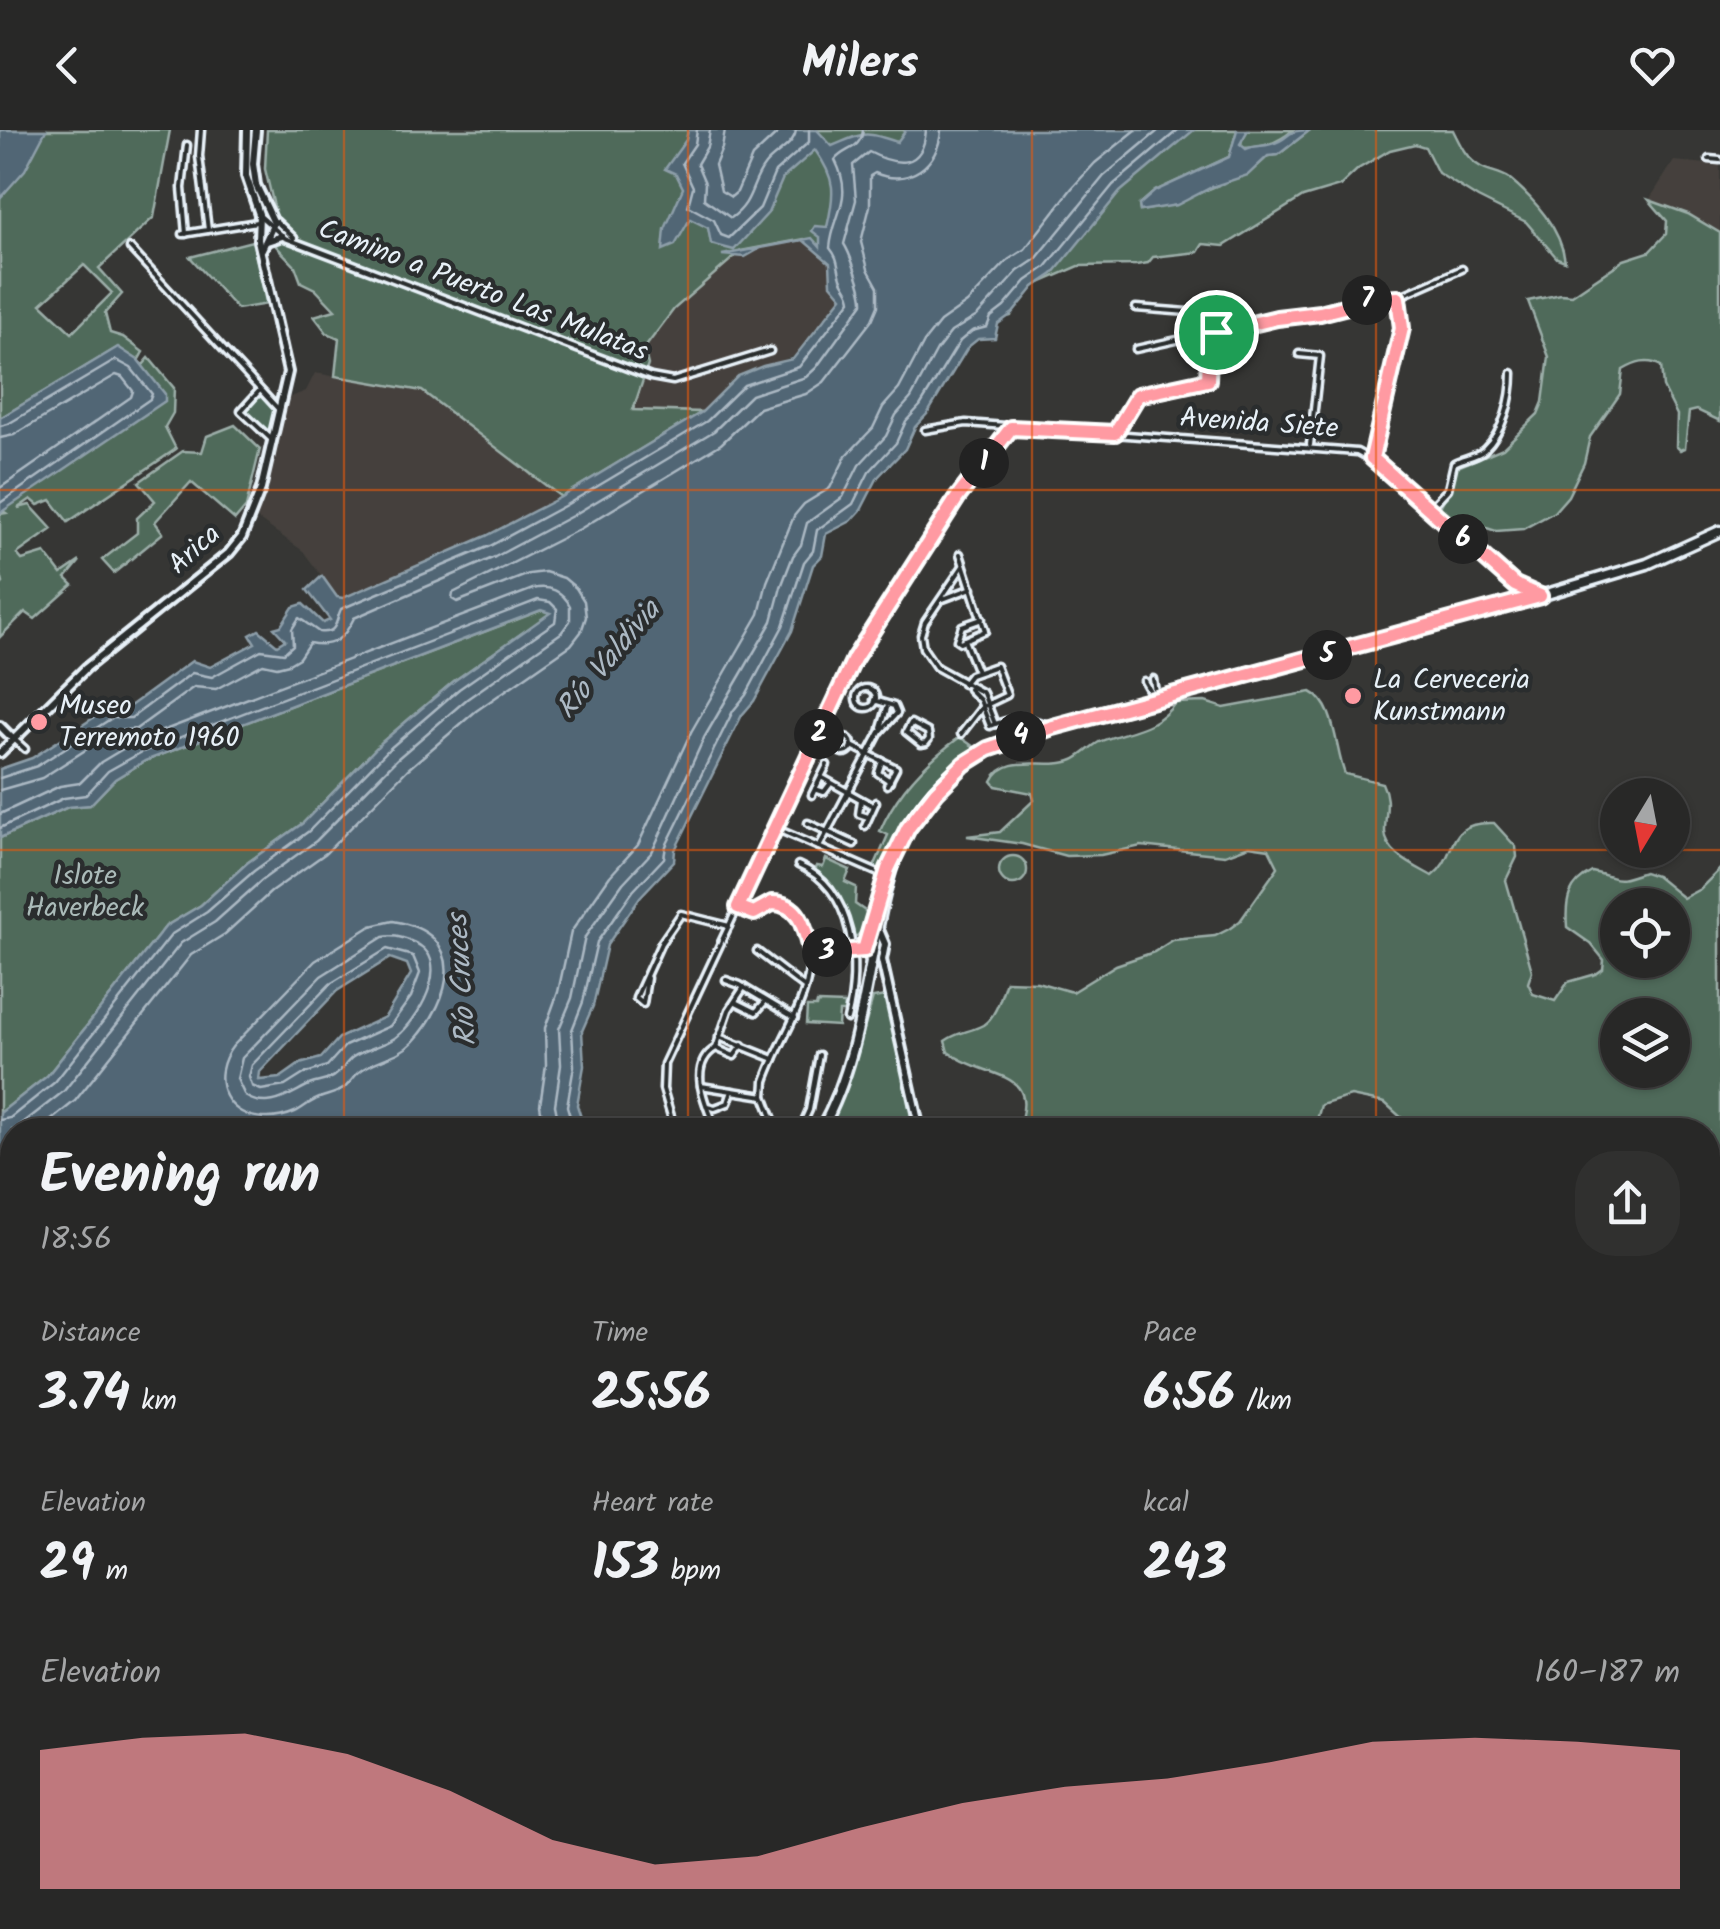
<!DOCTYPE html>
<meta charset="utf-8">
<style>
body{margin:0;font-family:Kalam,sans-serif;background:#30302f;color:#f1f3f6;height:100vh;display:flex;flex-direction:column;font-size:38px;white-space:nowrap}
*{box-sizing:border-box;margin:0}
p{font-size:32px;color:#a5a6a7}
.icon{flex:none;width:55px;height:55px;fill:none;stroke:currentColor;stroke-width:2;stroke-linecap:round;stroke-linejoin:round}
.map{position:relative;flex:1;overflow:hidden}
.sheet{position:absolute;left:0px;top:988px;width:1720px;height:812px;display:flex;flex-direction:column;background:#282827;border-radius:40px 40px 0 0;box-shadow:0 2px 8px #0004,0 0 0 2px #444}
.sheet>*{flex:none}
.needle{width:65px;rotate:190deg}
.controls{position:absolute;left:1600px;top:648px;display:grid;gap:20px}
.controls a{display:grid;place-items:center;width:90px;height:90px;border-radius:50%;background:#282827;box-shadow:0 2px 8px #0004,0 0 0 2px #444;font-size:50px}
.pin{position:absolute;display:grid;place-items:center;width:85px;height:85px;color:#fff;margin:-42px;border:5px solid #fff;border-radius:50%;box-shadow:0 2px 10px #0007}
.km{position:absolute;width:50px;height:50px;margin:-25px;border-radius:50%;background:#222;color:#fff;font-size:28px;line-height:50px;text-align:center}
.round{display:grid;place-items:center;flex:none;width:105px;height:105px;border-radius:40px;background:#30302f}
.headline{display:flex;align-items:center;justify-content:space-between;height:170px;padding:0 40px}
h1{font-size:55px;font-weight:700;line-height:75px}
.stats{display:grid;grid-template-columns:repeat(3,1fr);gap:15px;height:170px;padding:10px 40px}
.stats div{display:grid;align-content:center}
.stats b{font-size:50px;font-weight:700}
.stats small{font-size:28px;font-weight:400}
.stats p{font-size:28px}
.chart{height:280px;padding:20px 40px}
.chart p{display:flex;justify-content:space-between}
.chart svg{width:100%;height:180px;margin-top:10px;fill:#ff9aa2;opacity:.7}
header{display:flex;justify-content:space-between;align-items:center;height:130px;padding:0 40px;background:#282827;font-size:45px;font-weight:700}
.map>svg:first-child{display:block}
.built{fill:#44403c}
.green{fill:#506b5a;stroke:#9caea9;stroke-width:2.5;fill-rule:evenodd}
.water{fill:#516675;stroke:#8d9ea9;stroke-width:2.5;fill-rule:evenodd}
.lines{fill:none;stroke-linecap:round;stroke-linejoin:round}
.shore{stroke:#acb9c4;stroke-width:2.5}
.street-casing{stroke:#e8f1f8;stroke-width:11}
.secondary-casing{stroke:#e8f1f8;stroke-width:14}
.primary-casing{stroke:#e8f1f8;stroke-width:15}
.street{stroke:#2a2d2e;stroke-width:4}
.secondary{stroke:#2a2d2e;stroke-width:6}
.primary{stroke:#2a2d2e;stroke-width:8}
.route-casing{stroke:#fff;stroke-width:20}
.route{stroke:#ff9aa2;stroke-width:12}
.grid{fill:none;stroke:#e8590c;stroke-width:2.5;stroke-opacity:0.55}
.poi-dot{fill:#ff9aa2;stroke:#2a2d2e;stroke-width:4}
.labels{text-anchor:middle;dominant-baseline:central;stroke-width:9;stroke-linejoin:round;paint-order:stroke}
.street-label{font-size:28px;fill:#e8f1f8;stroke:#2a2d2e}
.poi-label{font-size:28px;fill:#e8f1f8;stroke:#2a2d2e;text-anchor:start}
.park-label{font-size:28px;fill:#abbbb9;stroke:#2a2d2e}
.water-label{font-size:30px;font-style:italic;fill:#acb9c4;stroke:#2a2d2e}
</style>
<header><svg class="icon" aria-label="back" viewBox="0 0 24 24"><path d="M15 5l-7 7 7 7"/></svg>Milers<svg class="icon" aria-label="heart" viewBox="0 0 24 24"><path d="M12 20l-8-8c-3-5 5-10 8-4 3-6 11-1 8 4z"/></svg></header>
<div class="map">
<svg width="1720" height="1799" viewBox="0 0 1720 1799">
<rect width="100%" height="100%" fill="#363634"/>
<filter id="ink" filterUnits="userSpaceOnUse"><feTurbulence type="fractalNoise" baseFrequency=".01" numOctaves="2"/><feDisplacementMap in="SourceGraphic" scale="20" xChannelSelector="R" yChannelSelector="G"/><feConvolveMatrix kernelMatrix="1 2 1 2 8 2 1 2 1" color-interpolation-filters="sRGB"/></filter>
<g filter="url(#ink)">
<g class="built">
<path d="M1674 31 1720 35V103L1688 84 1649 70Z"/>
<path d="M803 110 830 133 831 154 842 167 798 225 738 246 702 282 632 281 648 235 643 213 709 134 722 125 745 127 760 118Z"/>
<path d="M315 243 422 261 561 367 428 433 343 469 337 467 303 421 256 388 286 269 306 261Z"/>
</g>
<g class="green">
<path d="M0 0H170L154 87 99 138 122 164 105 183 110 203 123 207 143 222 138 231 143 235 149 228 174 258 173 283 165 297 176 319 68 392 51 370 38 375 31 369 18 378 30 375 52 399 17 424 22 430 45 423 61 444 80 431 66 448 73 455 35 489 25 482 0 507V456L3 453 0 441V384L6 383 0 379 121 220 117 218 0 288ZM84 135 112 163 72 203 41 174Z"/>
<path d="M267 0H911L834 127 821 125 804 109 741 121 674 179 644 219 648 235 633 280 702 282 561 367 422 261 335 246 339 208 327 203 314 186 335 180 315 159 301 152 295 136 276 116 277 89 265 39Z"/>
<path d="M1184 0H1237L1229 27 1155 61 1139 75 1140 81C1172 76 1182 71 1211 58 1233 48 1251 45 1268 26L1278 25 1310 0H1453C1460 14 1466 29 1481 37 1490 42 1501 42 1510 49 1534 69 1561 99 1565 131L1557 128 1526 92 1478 68 1438 43 1425 17 1415 14 1390 20 1358 39 1340 56 1303 67 1224 116 1203 114 1198 122 1153 127 1148 133 1136 135 1079 136 1037 154 1016 172 1011 186 1003 188 1027 153 1087 87Z"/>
<path d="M1248 0H1293C1277 14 1261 18 1241 18L1242 6Z"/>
<path d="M1649 70 1688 84 1720 103V291L1697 280 1689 282 1685 318 1680 320 1676 316 1677 285 1663 257 1661 236C1648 228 1635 233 1623 240L1620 264 1590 307 1584 333 1568 366 1554 382 1523 399 1496 401 1471 393 1457 395 1439 379 1451 356 1455 338 1503 318 1538 284 1543 272 1549 227 1528 171 1561 164 1572 165 1624 130 1649 122 1666 104 1667 91Z"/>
<path d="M252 111 268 174 237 179 190 127Z"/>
<path d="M260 265 276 282 270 304 244 282V278Z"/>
<path d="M235 295 260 319 246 377 235 390 191 352 155 392 163 403 114 443 102 430 137 403V388L155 371 139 352 183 321 202 322 207 306Z"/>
<path d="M542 480 551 483 454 551 382 612 303 693 247 733 201 775 166 796 47 946 0 983V708L68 677 90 675 115 649 145 631Z"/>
<path d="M1311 562C1336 574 1335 620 1345 644L1382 653C1391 671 1385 682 1385 702 1386 724 1415 736 1432 746 1460 725 1442 691 1494 693L1516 717 1517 727 1506 750 1532 841 1528 853 1533 864 1555 871 1568 852 1596 844 1603 839 1604 830 1591 814 1567 797C1565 771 1568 754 1592 742 1622 748 1610 754 1644 742L1656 746 1683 768 1700 759 1720 739V1799H1389L1398 1788H1708V1000H1415L1385 973 1351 966 1321 975 1317 990 1319 1000H1017C1043 938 986 950 948 922L945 911C957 902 970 902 983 895 997 886 1001 865 1006 851L1037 852 1072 862 1116 835 1154 822 1173 810 1215 806 1229 799 1240 791 1278 737 1269 719 1249 716 1225 725 1141 716 1101 725 1066 726 1022 714 967 706 1000 702 1034 670 1032 663 996 656 992 651C1006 621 1048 641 1073 630 1082 626 1090 617 1099 612 1127 600 1156 600 1175 573L1205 572 1224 578ZM1618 775H1672V830H1618ZM1618 885H1672V940H1618Z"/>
<path d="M960 607 977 619C930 642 899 692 882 740L874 737 888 705 880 701C897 661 925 632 960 607Z"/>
<circle cx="1013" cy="740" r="14"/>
<path d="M826 729 850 740 845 752 856 757 855 774 871 785 867 797 857 806H852C843 779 837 759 815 741L817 736 823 737Z"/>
<path d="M885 866 915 1000H828L847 958 873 868Z"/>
<path d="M817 873 845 874 844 882H839L838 896 806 894 807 877H816Z"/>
<path d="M12 1263V1568L0 1538V1276Z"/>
<path d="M162 1788H709L714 1799H158Z"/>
<path d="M1167 1788H1285L1290 1799H1173Z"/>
</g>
<g class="water">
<path d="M0 0H46L25 40 0 68Z"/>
<path d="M688 0H817L832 16C864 3 863 0 897 12L906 0H1194L1120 62 1053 144 1034 157 1013 183 998 194 995 208 978 209 968 217 928 283 915 297 905 319 878 347 861 380 851 391 826 404 822 426 813 435 792 501 754 571 742 585 675 720 674 731 640 767 607 815 593 876 582 901 584 936 577 975 585 1000H12V1263L0 1276V983L47 946 166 796 201 775 247 733 303 693 382 612 454 551 550 483 541 480 145 631 115 649 90 675 68 677 0 708V639L32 628 110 577 126 579 192 531 210 537 255 513 250 505 259 500 277 515 285 510 274 498 281 496 293 477 303 474 323 493 330 490 307 460 322 446 337 467 343 468 486 406 561 367 702 282 738 246 763 236 793 229 842 167 831 154 830 133 803 110 761 118 745 127 722 125 812 108 820 117V107L812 101 815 96 827 97C835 63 836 49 815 20L783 48 768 83 734 120 711 114 708 98 690 89 675 115 663 120 665 99 683 58 676 44 665 39 686 10ZM390 828 407 834 411 844 385 887 339 908 321 928 300 934 280 948 259 950 260 942 337 861Z"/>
<path d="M1237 0H1248L1240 14 1246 19C1255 15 1262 17 1271 14 1292 9 1282 0 1310 0L1278 25 1268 26 1248 45 1212 57 1177 75 1140 81 1139 75 1155 61 1229 27Z"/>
<path d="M118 217 138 230 165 264V271L0 383V288Z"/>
<path d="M315 1788H444L443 1799H397C390 1792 383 1790 374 1794L377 1799H316Z"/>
<path d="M562 1788H661L673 1799H540Z"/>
<path d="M704 1788H919L923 1799H708Z"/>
<path d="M951 1788H1138L1144 1799H949Z"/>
</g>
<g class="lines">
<g class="shore">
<path d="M697 0 695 14 682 33 693 57 688 76 714 90 721 105 729 108 760 78 775 42 809 12V0"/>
<path d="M710 0 707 17 697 34 705 53 704 69 731 88C754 72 750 54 765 35 775 22 794 16 796 0"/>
<path d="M725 0 722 18 715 35 721 61 731 67 737 62 752 27 781 0"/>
<path d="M0 296 8 294 116 230 131 238 152 264 150 269 0 373"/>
<path d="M0 308 14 305 116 245 122 247 133 261 131 267 0 358"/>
<path d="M0 648 37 636 112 588H131L192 543 212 547 261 520 284 523 293 515 292 499 299 488 319 502C339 504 335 490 341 479L490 416 566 375 707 291 744 255 799 237 851 170C850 160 844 157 841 148 837 135 839 129 830 118 833 83 855 70 835 30 844 18 861 20 863 0"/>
<path d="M0 660 42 648 115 601 136 599 194 557 216 559 263 534 277 537 289 534 299 528 309 513C333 518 344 509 354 488L495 427 572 386 714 301 751 265 806 247 816 238 863 173C864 162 850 123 844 114L856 70 853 35 869 22C896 36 923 40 926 0"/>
<path d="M0 684 60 656 80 653 101 632 136 611 533 459C549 455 563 461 570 476V491L561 503 467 569 397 629 316 711 262 750 215 792 181 813 64 961 14 1000"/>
<path d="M0 698 64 668 86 665 108 641 142 622 538 470 550 472 557 479 555 492 459 559 388 620 309 701 254 741 207 782 172 804 55 952 10 988 0 990"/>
<path d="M393 791C469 803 453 869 413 912 398 928 374 929 359 942 353 947 350 954 343 959 334 965 324 965 315 970 308 973 302 979 295 982 272 992 239 991 226 966 217 949 222 930 233 916L315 831 371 796Z"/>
<path d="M383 807C394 805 403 807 413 812 453 828 422 883 401 903 388 916 368 917 353 927 347 931 343 939 337 944 329 952 319 951 309 955 288 965 269 981 245 966L237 949 242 928 321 846Z"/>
<path d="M387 819 413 826 420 843 411 867 390 896 345 916 327 936 304 944 285 956 261 960 252 956 249 947 252 935 330 854Z"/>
<path d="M39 1000 75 971 191 825 225 804 271 762 326 723 407 640 476 581 571 515 581 502 586 487 584 471 576 458 564 448 545 442 529 444 457 472 452 469 453 463 580 399 721 314 759 278 806 264 824 252 872 190 878 176V157L868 139 861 112 870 76V46L875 43C908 57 939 36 941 0"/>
<path d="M544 1000 540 975 546 935 545 898 558 862 571 802 610 746 638 715 691 602 759 484 767 452 794 386 804 374 830 358 846 326 873 298 883 277 899 259 924 212 940 192 967 173 1008 130 1025 119 1072 58 1095 33 1136 0"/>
<path d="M560 1000 555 975 561 935 559 899 572 868 585 807 623 753 652 722 704 608 772 491 781 457 793 426 801 415 807 393 843 367 859 335 886 306 896 285 911 268 937 220 951 202 977 186 1018 141 1036 129 1104 46 1159 0"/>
<path d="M574 1000 567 976 574 936 572 900 583 872 597 812 633 761 664 728 666 716 733 581 746 565 783 496 804 432 813 421 817 400 853 374 869 342 896 313 906 291 920 276 960 211 972 201 987 197 991 187 1004 177 1026 151 1046 137 1113 55 1178 0"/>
</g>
<defs>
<g id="street">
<path d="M201 0 199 26 208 100"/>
<path d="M1709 29 1720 30"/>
<path d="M259 85 285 108 651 247 673 251 770 221"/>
<path d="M276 91 294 108"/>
<path d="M183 104 257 92"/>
<path d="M186 104 182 58 187 15"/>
<path d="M130 118 279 280"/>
<path d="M1136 178 1214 184 1216 203"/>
<path d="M1136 219 1277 188 1320 183 1371 170 1398 167 1462 139"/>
<path d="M1299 224 1320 226 1310 315"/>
<path d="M259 261 241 281 272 310"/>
<path d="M925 300 966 293 1357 322 1377 333 1515 455 1537 465"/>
<path d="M1115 303 1138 265 1207 251 1210 204"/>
<path d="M1372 329 1402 198 1398 167"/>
<path d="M1430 378 1448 359 1454 333C1463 328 1476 327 1484 320 1504 301 1512 269 1512 243"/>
<path d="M960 424 985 501 960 512 957 510 962 496 982 489"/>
<path d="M963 436 925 492 921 505 923 518 936 537 983 563 995 594"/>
<path d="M943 469 972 458"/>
<path d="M964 510 977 542"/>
<path d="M1153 549 1156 568"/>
<path d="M1144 551 1155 570"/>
<circle cx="866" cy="568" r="10"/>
<path d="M969 559 980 570 990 596 995 594"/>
<path d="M911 593 928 602 929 609 926 613 921 614 906 602Z"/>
<path d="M995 594 1020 587 1027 604"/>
<path d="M881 598 887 578"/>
<path d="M961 604 982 577 1007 565 996 536 970 545 963 554"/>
<circle cx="844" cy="615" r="8"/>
<path d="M14 609 25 619"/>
<path d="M852 616 896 638 887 655"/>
<path d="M882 631 878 643 890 651"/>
<path d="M821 647 873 676"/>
<path d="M815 659 824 662 830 654"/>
<path d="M812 665 827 635"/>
<path d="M861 670 859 684 868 687"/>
<path d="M808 693 854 714"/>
<path d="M865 696 876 672"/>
<path d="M775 698 885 746 864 813 869 831"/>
<path d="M819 717 880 602 897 583 894 576 874 570"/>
<path d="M798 735C855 759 861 836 847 889"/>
<path d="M738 777 754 783C775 775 791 763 803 795 826 853 783 898 765 951L764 966 777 1000"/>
<path d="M810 818 864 813"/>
<path d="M757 821 805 858"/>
<path d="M811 824 864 820"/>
<path d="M647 848 643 874 636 868 661 813 681 784 729 796"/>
<path d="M726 850 740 855 795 888"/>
<path d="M736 872 756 882 764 873"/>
<path d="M719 907 774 929"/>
<path d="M716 918 734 926 742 915"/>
<path d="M701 956 764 966"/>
<path d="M707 976 715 978 728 973 732 961"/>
<path d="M675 1000 663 959 664 934 854 529 957 368 1011 299"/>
<path d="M716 1000C706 976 686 935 716 918L729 880 744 857"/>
<path d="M765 1000 776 997"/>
<path d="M800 1000 809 980 819 925"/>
<path d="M0 1586 12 1609"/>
<path d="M0 1661 12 1643"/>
<path d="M0 1676 12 1684"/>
<path d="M0 1729 9 1716 12 1718"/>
<path d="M0 1746 12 1754"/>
<path d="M0 1783 24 1799"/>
<path d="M1708 1786 1720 1780"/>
<path d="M1594 1788 1612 1797 1623 1799"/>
<path d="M1435 1799 1439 1788"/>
<path d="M1626 1799 1667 1790 1691 1792 1704 1788"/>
</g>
<g id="secondary">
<path d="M256 0 253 34 256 55 274 93 262 119"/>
<path d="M267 111 282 106"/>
<path d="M0 596 13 609"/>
<path d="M0 623 86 538 229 423 242 407 261 359 288 242 258 110 259 84 246 46 247 0"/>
<path d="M879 800 885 814 882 830 920 1000"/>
<path d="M1296 1788 1299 1799"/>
</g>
<g id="primary">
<path d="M1008 608 1022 589 1048 597"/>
<path d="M821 1000C869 915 866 812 897 721 914 671 965 623 1014 608L1540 466 1647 434 1720 401"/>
<path d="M153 1799 157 1788"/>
</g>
</defs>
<use href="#street" class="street-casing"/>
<use href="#secondary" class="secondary-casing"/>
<use href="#primary" class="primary-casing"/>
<use href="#street" class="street"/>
<use href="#secondary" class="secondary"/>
<use href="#primary" class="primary"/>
</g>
</g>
<g class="lines" filter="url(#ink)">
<defs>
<path id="route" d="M1398 168 1402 198 1372 328 1515 455 1540 466 1053 597 988 619 964 634 936 662 908 698 888 739 864 820 811 824C805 800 801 773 772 773L754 783 738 777 854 529 957 368 1011 298 1115 303 1138 265 1208 250 1210 204 1277 188 1320 183 1371 170Z"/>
</defs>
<use href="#route" class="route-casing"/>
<use href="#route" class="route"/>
</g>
<path class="grid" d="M344 0V1000M688 0V1000M1032 0V1000M1376 0V1000M0 360H1720M0 720H1618M1672 720H1720M0 1079H12M1708 1079H1720M0 1439H12M1708 1439H1720M344 1788V1799M688 1788V1799M1032 1788V1799M1376 1788V1799"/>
<g class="poi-dot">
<circle cx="1353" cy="566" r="10"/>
<circle cx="39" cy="592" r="10"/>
</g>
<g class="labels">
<g class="street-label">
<text transform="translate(483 161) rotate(21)">Camino a Puerto Las Mulatas</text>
<text transform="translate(1259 294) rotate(4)">Avenida Siete</text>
<text transform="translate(195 420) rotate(-42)">Arica</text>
</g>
<g class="poi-label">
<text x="1373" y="550">La Cerveceria<tspan x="1373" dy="32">Kunstmann</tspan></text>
<text x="59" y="576">Museo<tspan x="59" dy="32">Terremoto 1960</tspan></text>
</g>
<g class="park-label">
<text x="85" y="746">Islote<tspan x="85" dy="32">Haverbeck</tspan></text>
</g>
<g class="water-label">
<text transform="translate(609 530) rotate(-50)">Río Valdivia</text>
<text transform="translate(463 850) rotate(-94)">Río Cruces</text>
</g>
</g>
</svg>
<div class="controls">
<a><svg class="needle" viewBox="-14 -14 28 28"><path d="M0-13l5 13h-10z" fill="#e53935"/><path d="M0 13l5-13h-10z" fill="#a5a6a7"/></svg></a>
<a><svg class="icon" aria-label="locate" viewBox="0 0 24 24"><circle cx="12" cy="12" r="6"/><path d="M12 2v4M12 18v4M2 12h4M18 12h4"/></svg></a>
<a><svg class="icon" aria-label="layers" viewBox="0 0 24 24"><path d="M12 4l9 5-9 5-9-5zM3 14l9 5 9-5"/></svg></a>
</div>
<div class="pin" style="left:1216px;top:202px;background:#1e9e55"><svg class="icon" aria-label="arrive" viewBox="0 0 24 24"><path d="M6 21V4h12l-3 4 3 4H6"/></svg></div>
<b class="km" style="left:984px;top:333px">1</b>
<b class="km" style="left:819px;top:604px">2</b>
<b class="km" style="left:827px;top:822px">3</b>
<b class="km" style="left:1021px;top:606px">4</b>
<b class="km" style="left:1327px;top:525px">5</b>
<b class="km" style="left:1463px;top:409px">6</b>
<b class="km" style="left:1367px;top:170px">7</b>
<section class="sheet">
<div class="headline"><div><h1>Evening run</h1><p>18:56</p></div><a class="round"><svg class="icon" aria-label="share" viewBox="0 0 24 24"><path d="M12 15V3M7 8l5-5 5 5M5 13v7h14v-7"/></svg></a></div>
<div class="stats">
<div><p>Distance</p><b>3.74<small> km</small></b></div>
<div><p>Time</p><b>25:56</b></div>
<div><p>Pace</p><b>6:56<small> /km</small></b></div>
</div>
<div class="stats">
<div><p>Elevation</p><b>29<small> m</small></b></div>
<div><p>Heart rate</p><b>153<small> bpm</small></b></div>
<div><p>kcal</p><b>243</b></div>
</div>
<div class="chart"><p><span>Elevation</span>160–187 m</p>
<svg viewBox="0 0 160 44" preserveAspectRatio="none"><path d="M0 44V10L10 7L20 6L30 11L40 20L50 32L60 38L70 36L80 29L90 23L100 19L110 17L120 13L130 8L140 7L150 8L160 10V44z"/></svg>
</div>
</section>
</div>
